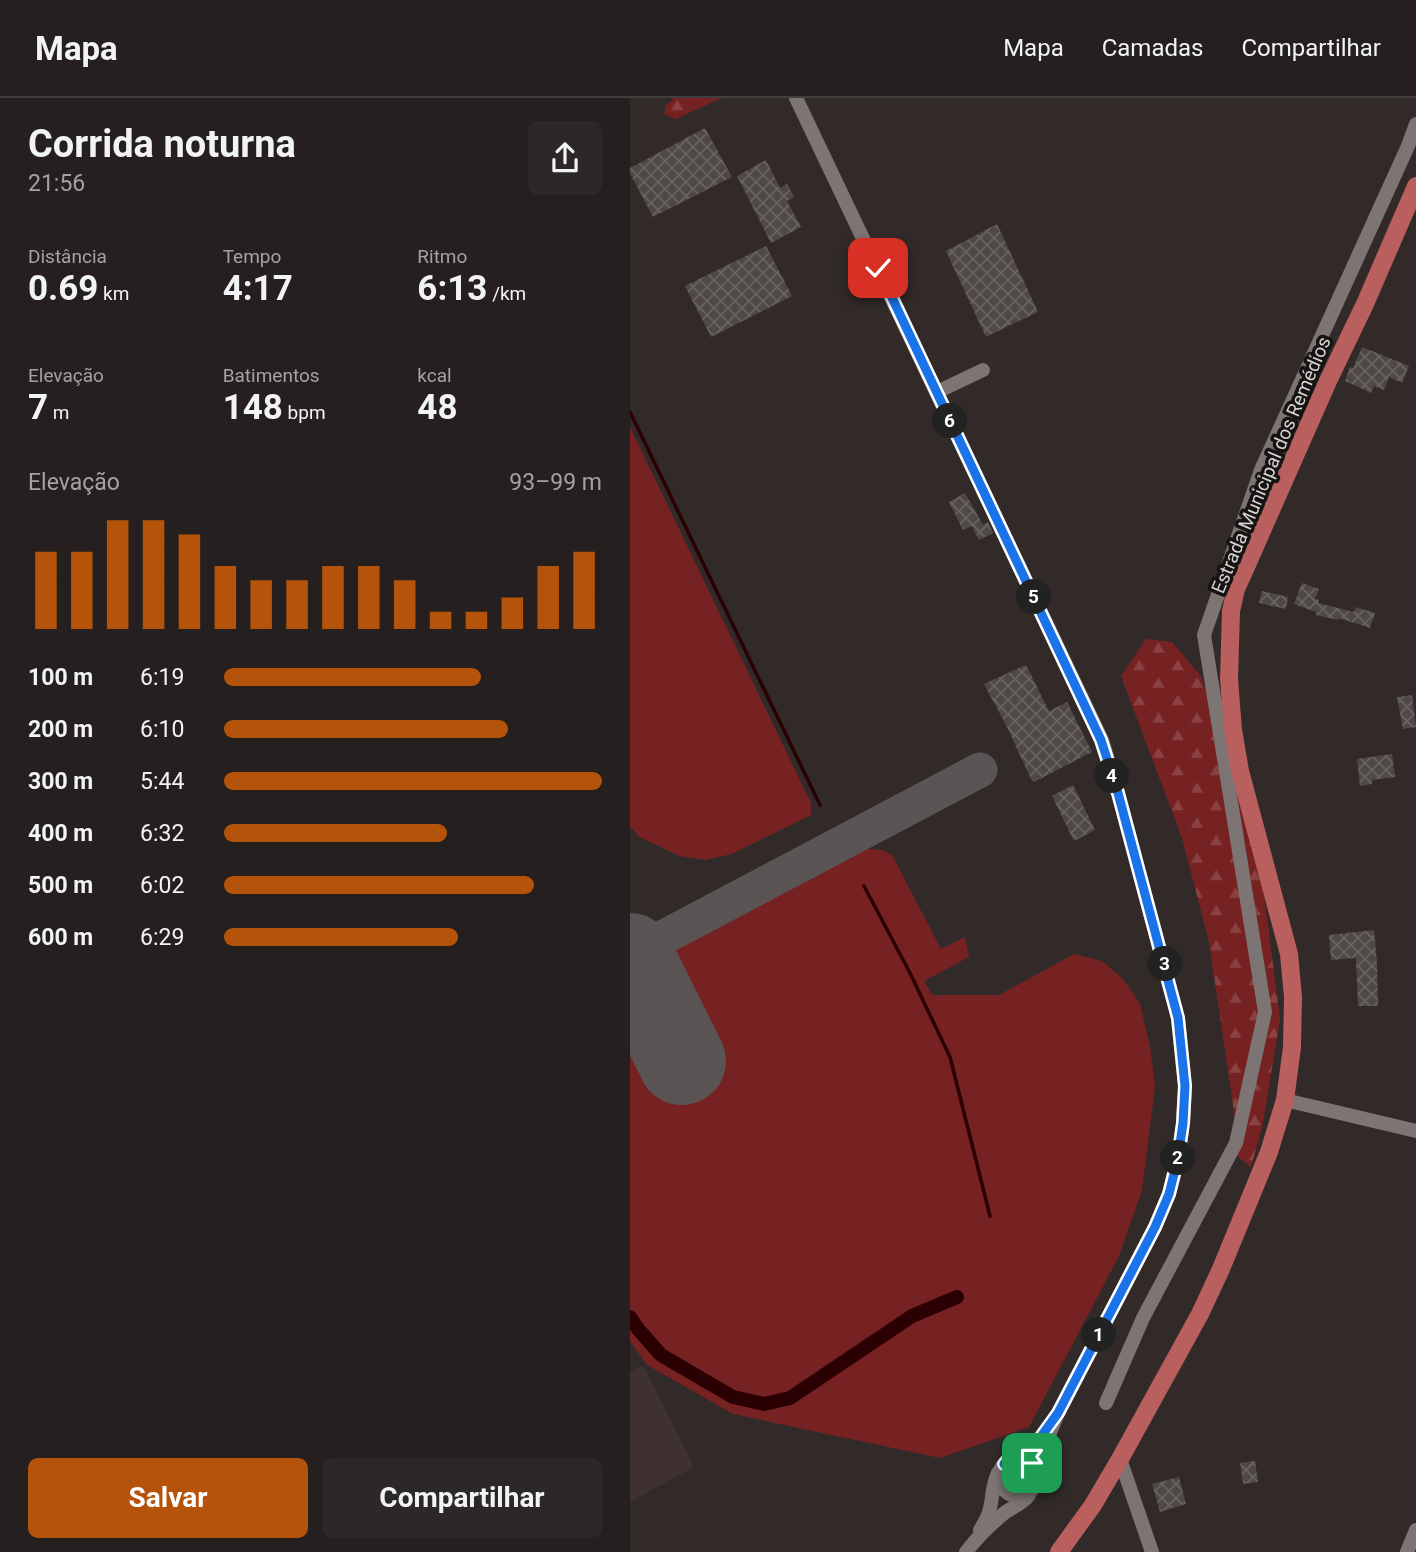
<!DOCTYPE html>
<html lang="pt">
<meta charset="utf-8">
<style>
body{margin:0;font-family:Roboto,sans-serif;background:#2d2828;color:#f1f3f6;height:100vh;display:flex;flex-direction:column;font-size:26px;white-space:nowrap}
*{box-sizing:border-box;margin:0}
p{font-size:23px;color:#a3a3a4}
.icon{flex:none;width:38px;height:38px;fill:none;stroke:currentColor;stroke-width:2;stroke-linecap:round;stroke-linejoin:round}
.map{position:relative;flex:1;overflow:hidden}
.panel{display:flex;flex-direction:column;background:#25201f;width:630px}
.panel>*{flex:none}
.pin{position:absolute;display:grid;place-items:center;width:60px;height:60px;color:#fff;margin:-30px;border-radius:14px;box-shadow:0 4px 10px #0006}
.km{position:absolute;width:35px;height:35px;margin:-18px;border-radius:50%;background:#222;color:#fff;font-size:19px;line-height:35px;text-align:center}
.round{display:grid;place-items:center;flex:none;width:74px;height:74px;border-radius:10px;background:#2d2828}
.head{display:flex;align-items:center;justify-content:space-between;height:119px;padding:0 28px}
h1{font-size:38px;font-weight:700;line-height:52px}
.figures{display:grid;grid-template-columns:repeat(3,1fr);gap:10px;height:119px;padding:7px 28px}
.figures div{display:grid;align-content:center}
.figures b{font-size:35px;font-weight:700}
.figures small{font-size:19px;font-weight:400}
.figures p{font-size:19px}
.chart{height:196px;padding:14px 28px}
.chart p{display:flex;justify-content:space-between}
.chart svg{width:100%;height:126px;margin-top:7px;stroke:#b45309;stroke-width:6}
.cta{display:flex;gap:14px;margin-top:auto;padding:14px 28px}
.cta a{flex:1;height:80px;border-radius:10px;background:#b45309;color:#fff;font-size:28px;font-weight:700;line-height:80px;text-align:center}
.cta a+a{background:#2d2828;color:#f1f3f6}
ul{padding:0 28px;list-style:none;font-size:23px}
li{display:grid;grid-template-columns:112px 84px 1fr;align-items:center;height:52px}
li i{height:18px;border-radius:9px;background:#b45309}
header{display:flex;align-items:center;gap:42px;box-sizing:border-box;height:98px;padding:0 35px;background:#25201f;border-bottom:2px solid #423e3d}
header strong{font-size:33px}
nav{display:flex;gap:38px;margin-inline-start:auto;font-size:24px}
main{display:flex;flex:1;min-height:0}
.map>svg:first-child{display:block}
.built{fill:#3f3130}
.grass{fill:#722}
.forest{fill:url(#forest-firs)}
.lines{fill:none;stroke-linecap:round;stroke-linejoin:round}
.stream{stroke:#2a0002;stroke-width:3.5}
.canal{stroke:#2a0002;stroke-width:14}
.taxiway{stroke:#5a5454;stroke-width:35}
.runway{stroke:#5a5454;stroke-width:88}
.building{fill:url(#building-cross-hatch)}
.minor{stroke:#7d7574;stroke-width:14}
.major{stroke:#b95f5e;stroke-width:18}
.route-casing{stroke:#fff;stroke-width:14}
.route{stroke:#1a73e8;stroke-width:9}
.labels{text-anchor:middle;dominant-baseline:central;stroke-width:7;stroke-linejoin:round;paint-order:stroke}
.street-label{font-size:19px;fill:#d8d3d3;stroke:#161313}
</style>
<header>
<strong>Mapa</strong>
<nav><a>Mapa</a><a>Camadas</a><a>Compartilhar</a></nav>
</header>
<main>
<section class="panel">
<div class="head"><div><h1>Corrida noturna</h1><p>21:56</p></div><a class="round"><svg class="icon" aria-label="share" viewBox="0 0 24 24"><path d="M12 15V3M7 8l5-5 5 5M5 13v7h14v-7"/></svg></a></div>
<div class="figures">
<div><p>Distância</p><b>0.69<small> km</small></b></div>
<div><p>Tempo</p><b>4:17</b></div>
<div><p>Ritmo</p><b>6:13<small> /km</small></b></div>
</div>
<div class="figures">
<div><p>Elevação</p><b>7<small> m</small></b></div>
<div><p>Batimentos</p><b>148<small> bpm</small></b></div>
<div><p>kcal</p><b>48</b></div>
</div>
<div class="chart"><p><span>Elevação</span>93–99 m</p>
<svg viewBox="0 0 160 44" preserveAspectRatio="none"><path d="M5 44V17M15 44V17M25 44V6M35 44V6M45 44V11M55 44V22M65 44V27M75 44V27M85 44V22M95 44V22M105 44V27M115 44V38M125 44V38M135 44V33M145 44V22M155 44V17"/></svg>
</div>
<ul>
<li><b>100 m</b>6:19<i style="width:68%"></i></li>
<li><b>200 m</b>6:10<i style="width:75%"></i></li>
<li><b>300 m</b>5:44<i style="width:100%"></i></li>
<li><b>400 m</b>6:32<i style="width:59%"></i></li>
<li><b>500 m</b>6:02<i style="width:82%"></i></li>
<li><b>600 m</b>6:29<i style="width:62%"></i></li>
</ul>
<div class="cta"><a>Salvar</a><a>Compartilhar</a></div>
</section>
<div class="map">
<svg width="786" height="1454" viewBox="0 0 786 1454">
<defs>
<pattern id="forest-firs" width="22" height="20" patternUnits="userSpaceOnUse" patternTransform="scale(1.75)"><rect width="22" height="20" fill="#722"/><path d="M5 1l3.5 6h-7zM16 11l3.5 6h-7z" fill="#8a4141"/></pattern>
<pattern id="building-cross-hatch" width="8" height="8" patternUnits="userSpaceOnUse" patternTransform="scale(1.75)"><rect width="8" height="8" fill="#4f4847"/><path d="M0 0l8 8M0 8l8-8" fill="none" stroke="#686261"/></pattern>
</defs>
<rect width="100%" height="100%" fill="#312a29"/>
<path class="built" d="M13 1267 64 1369 0 1404V1274Z"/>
<g class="grass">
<path d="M0 329 181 705V717L102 756 75 762 49 758 10 739 0 729Z"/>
<path d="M239 751 252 752 262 757 311 851 335 839 339 859 294 883 302 897H369L444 856 472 863 493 881 510 906 520 948 525 989 512 1092 489 1158 399 1329 310 1360 103 1316 17 1267 0 1243V955L14 982 88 946 41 851 227 755Z"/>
</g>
<g class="forest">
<path d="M41 0H91L46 21 34 16 36 7 43 2Z"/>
<path d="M516 541 542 544 571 578 598 662 633 789 650 921 632 1030 621 1069 606 1057 603 1007 579 844 552 740 491 578Z"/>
</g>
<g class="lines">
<g class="stream">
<path d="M0 314 190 707"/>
<path d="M234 788 280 875 320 959 360 1118"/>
</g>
<path class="canal" d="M0 1219 8 1231 31 1257 103 1299 134 1306 160 1300 282 1218 327 1199"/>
<path class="taxiway" d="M0 857 350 672"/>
<path class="runway" d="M0 859 52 963"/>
</g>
<g class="building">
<path d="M75 30 102 79 23 119 0 75V70Z"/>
<path d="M136 62 150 90 157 86 164 99 157 103 171 129 141 145 107 78Z"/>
<path d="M367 126 408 214 356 239 316 153Z"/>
<path d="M136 148 162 198 81 239 55 188Z"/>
<path d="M732 249 779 268 772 285 759 279 754 292 744 288 741 295 715 283 720 269 723 270Z"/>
<path d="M335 395 353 427 358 424 363 435 349 442 342 428 333 432 319 404Z"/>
<path d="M672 485 689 491 685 501 689 502 688 505 724 514 726 509 745 515 740 530 709 520 708 522 686 517V514L664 506Z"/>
<path d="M632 493 658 499 656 511 629 505Z"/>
<path d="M396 567 419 613 437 604 462 654 404 684 400 679 378 631 354 586Z"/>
<path d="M782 597 786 629 773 631 767 599Z"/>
<path d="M762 656 765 679 742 682V686L730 688 727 661Z"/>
<path d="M443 687 465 732 444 743 422 698Z"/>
<path d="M744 832 747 865 748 908H728L726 860 701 862 699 837Z"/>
<path d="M625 1363 628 1384 613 1386 610 1365Z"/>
<path d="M549 1379 556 1406 530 1414 522 1386Z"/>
</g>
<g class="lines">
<g class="minor">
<path d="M166 0 472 642 488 695 548 920 555 988 553 1025 548 1060 539 1096 525 1129 428 1315 416 1344 411 1373 407 1383"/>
<path d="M307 294 353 272"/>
<path d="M655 1002 786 1033"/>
<path d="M476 1305 513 1220 606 1045 635 914 574 537 631 372 778 48 786 26"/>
<circle cx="388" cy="1379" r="19"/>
<path d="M379 1360C388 1350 401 1349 410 1340 413 1337 415 1334 417 1330"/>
<path d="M490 1361 522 1454"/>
<path d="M350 1432C354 1425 359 1418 360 1410 363 1398 362 1387 368 1375"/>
<path d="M336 1454C346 1441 359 1428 372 1417 381 1409 392 1407 399 1397"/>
<path d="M777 1454 786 1432"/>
</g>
<path class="major" d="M429 1454 463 1407 490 1361 570 1216 591 1171 639 1054 655 1002 662 949 663 899 659 856 610 673 603 632 599 581 601 513 606 491 616 469 698 283 735 206 786 88"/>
</g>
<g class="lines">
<defs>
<path id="route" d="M248 170 471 642 488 695 548 920 555 988 553 1025 548 1060 539 1096 525 1129 428 1315 410 1340 402 1346 382 1356 374 1366C383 1358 393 1358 402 1365"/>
</defs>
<use href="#route" class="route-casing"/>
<use href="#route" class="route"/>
</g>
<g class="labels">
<g class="street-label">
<text transform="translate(641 367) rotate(-67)">Estrada Municipal dos Remédios</text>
</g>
</g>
</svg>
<div class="pin" style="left:402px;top:1365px;background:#1e9e55"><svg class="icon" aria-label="arrive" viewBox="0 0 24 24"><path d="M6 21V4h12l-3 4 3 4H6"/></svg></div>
<div class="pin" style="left:248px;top:170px;background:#d93025"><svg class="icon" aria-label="check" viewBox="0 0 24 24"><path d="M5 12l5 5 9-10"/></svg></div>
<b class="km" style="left:469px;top:1237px">1</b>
<b class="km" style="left:548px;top:1060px">2</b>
<b class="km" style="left:535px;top:866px">3</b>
<b class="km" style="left:482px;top:678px">4</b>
<b class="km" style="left:404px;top:499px">5</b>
<b class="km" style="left:320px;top:323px">6</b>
</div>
</main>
